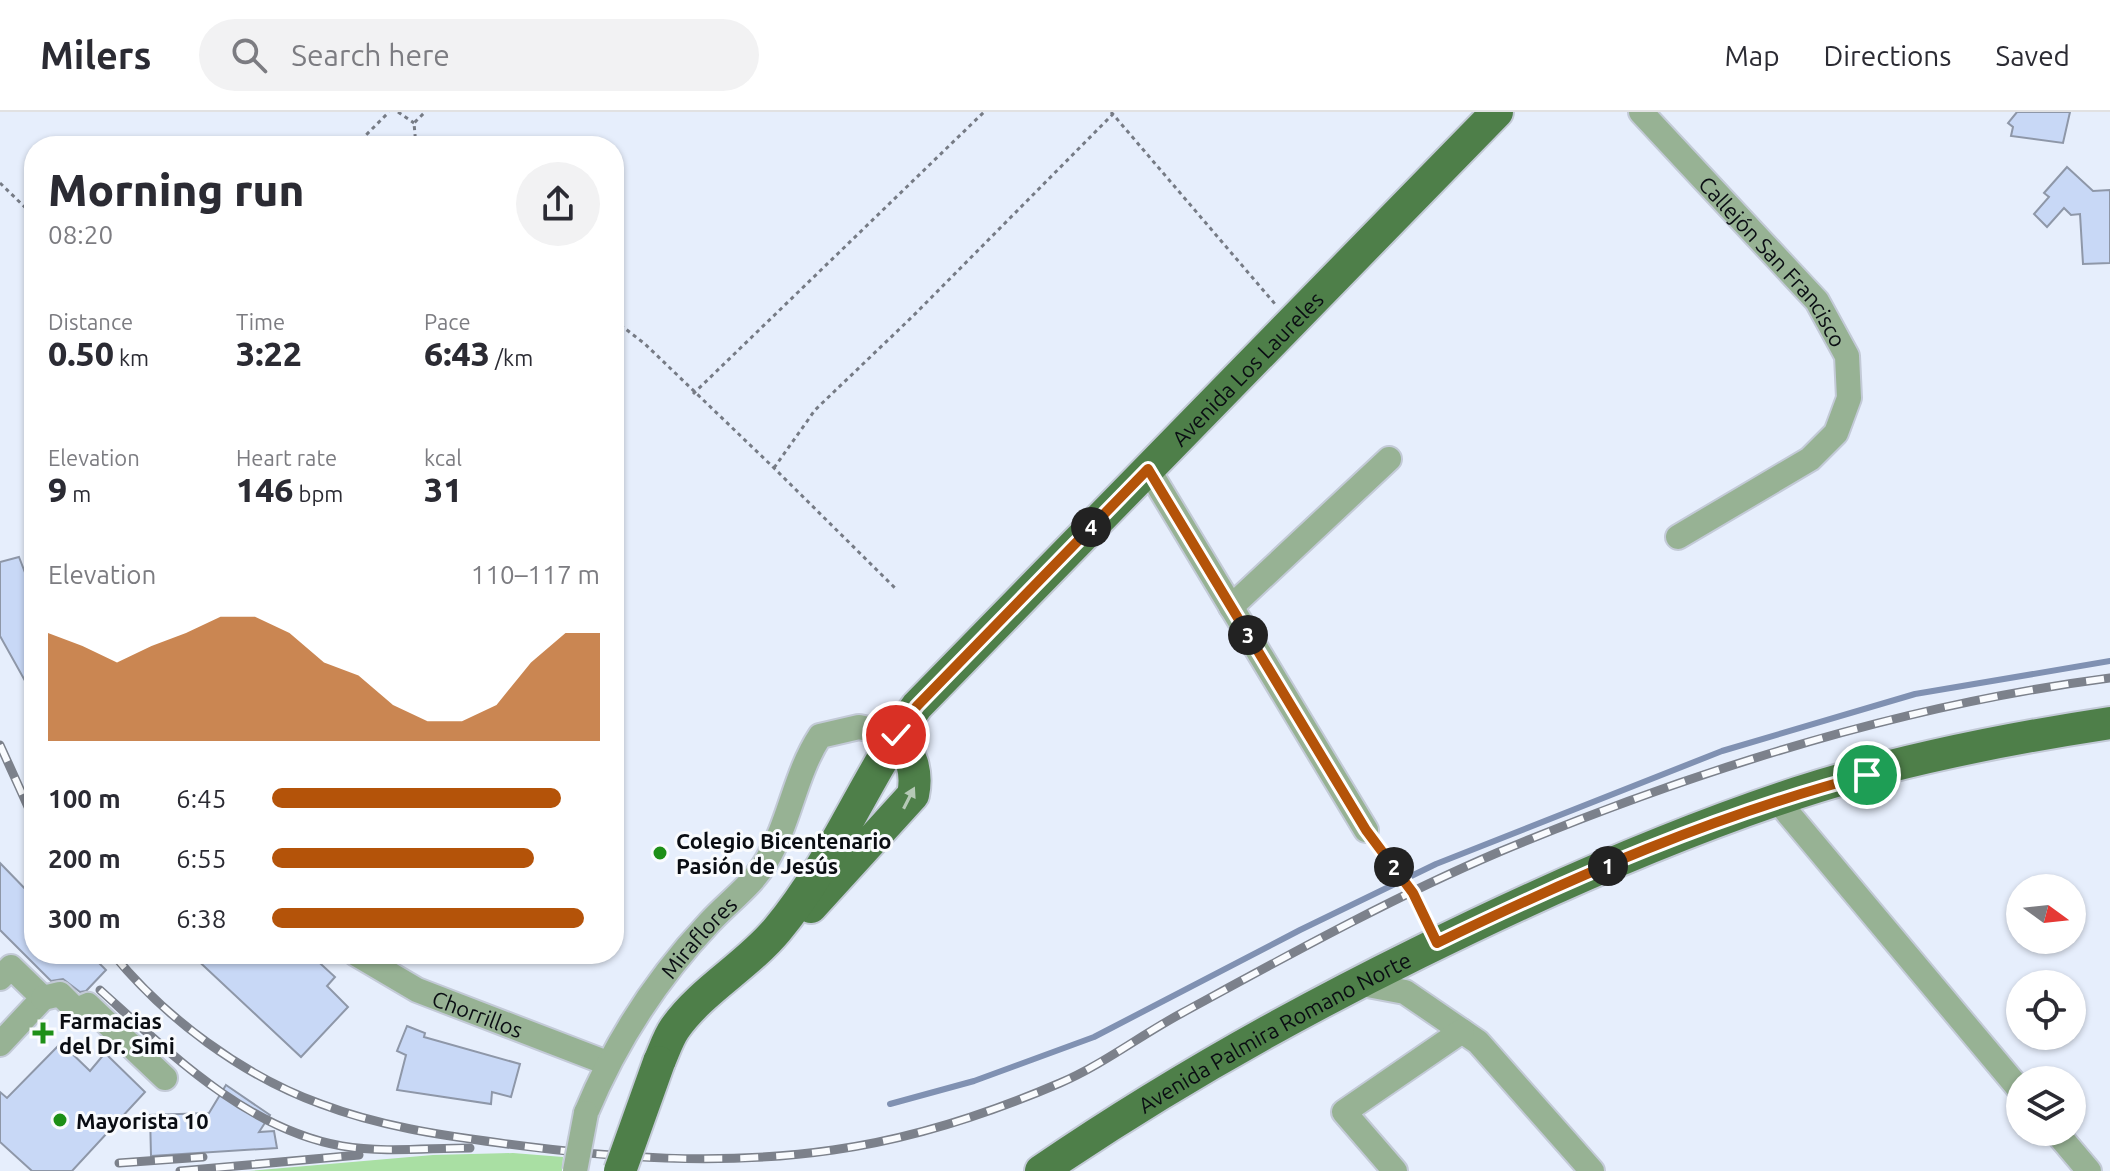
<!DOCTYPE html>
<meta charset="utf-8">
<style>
body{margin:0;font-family:Ubuntu,sans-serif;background:#f2f2f3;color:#2b2b33;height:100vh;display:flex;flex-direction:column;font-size:30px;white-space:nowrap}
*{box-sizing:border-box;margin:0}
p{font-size:26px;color:#7c7c81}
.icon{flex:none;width:44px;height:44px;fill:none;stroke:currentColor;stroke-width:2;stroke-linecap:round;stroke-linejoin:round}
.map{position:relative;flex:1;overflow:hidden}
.drawer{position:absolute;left:24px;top:24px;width:600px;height:828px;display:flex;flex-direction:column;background:#fff;border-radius:32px;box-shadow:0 2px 6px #0004}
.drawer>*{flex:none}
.needle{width:52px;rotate:105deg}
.tools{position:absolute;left:2006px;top:762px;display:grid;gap:16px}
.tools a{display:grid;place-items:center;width:80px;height:80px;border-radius:50%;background:#fff;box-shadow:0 2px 6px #0004;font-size:40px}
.pin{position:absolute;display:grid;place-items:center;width:68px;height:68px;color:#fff;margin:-34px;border:4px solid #fff;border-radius:50%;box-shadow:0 2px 8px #0007}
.km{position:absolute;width:40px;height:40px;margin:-20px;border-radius:50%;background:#222;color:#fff;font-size:22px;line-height:40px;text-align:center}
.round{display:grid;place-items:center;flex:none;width:84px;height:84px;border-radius:42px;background:#f2f2f3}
.head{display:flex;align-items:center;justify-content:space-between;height:136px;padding:0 24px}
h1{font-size:44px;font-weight:800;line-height:60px}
.metrics{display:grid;grid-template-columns:repeat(3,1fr);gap:12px;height:136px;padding:8px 24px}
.metrics div{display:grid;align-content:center}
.metrics b{font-size:34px;font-weight:800}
.metrics small{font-size:22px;font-weight:400}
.metrics p{font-size:22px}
.chart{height:224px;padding:16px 24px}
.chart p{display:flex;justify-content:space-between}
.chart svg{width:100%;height:144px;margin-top:8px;fill:#b45309;opacity:.7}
ul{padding:0 24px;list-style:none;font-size:26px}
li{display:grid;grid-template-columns:128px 96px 1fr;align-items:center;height:60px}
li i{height:20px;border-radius:10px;background:#b45309}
header{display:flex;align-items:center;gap:48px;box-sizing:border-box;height:112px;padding:0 40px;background:#fff;border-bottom:2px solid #e1e1e2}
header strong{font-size:38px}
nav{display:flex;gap:44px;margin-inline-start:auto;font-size:28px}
.search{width:560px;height:72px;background:#f2f2f3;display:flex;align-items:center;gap:20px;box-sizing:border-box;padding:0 28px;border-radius:44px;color:#7c7c81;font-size:30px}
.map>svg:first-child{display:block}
.green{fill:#a9dfa3}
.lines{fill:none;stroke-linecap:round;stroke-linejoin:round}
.stream{stroke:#8091b2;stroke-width:6}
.building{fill:#c8d8f6;stroke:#8e97a8;stroke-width:2}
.minor-casing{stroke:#c3cad7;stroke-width:28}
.major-casing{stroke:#c3cad7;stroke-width:36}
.path{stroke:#767b85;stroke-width:3;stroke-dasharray:4 4;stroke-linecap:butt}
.minor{stroke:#97b294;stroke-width:24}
.major{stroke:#4e7f49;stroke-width:32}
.rail-casing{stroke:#7c818b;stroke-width:9}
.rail{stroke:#f9fbfe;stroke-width:6;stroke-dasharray:18;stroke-linecap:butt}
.minor-bridge-casing{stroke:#c3cad7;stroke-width:28;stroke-linecap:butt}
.major-bridge-casing{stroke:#c3cad7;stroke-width:36;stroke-linecap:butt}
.minor-bridge{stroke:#97b294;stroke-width:24}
.major-bridge{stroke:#4e7f49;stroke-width:32}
.oneway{fill:#b5c9b6}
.route-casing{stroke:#fff;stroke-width:16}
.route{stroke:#b45309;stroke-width:10}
.poi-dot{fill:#1d8f17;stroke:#f9fbfe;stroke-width:3}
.labels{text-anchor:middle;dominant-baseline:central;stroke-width:6;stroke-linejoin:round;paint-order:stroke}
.street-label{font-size:22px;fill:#0a0d13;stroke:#f9fbfe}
.poi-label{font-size:22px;font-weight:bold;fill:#0a0d13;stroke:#f9fbfe;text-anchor:start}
</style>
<header>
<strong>Milers</strong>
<div class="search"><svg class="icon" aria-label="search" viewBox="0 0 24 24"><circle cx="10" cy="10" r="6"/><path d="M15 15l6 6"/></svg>Search here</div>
<nav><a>Map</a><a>Directions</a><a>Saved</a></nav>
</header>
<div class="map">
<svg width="2110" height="1059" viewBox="0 0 2110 1059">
<rect width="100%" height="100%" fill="#e6eefc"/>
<path class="green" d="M513 1041 563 1045 562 1059H249L433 1043Z"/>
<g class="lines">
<path class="stream" d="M890 992 974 969 1094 925 1300 818 1436 752 1722 639 1915 582 2110 549"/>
</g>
<g class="building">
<path d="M2017 0H2070L2063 31 2011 24 2013 15 2008 11Z"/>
<path d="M2067 55 2093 79 2110 78V151L2083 152 2080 102 2071 103 2064 96 2047 115 2034 102 2049 85 2044 81Z"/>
<path d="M19 445 34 484V585L0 524V450Z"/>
<path d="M0 751 34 786V842H90L106 858 86 879 80 880 63 867 51 869 0 818Z"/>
<path d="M191 842H310L335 865 327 874 348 895 301 945Z"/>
<path d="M407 914 425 921 424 925 520 952 511 985 492 980 491 992 397 978 406 943 397 939Z"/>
<path d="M61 931 90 959 105 941 145 980 72 1059H32L0 1030V980L7 986Z"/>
<path d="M226 973 270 1003 259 1020 274 1019 277 1036 151 1044 150 1003 209 1001Z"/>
</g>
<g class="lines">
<defs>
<g id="minor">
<path id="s1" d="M1641 0 1817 189 1847 244 1849 286 1836 321 1810 347 1678 425"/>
<path d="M1148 357 1366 718"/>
<path d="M1231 495 1389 347"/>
<path d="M1777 688 2020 978"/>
<path id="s2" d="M356 842 417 878 607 951"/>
<path d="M0 866 11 855 43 886 0 932"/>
<path d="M1357 871 1405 880 1478 930 1592 1059"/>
<path d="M43 886 60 882 76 898 88 893 165 966"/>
<path id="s3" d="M586 1001C615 931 657 866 709 811 728 790 753 773 767 748 790 709 795 662 820 624L859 615 896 623"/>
<path d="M2056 1020 2089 1059"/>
<path d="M1395 1059 1344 1000 1462 919"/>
</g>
<g id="major">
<path d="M811 795 913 683C918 659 911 642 896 623"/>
<path id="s4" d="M659 950C664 939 668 926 675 916 702 878 747 854 777 818 834 750 865 665 917 594L1497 0"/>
<path id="s5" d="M1041 1059C1161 977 1288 905 1418 841 1541 780 1667 724 1797 681 1898 648 2005 627 2110 611"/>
</g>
</defs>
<use href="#minor" class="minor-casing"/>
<use href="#major" class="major-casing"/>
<g class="path">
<path d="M398 0 414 11"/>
<path d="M1111 0 1275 192"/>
<path d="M355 34 389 0"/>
<path d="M416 34 414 11 425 0"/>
<path d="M0 71 34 104"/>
<path d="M614 208 645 232 774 356 895 476"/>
<path d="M693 282 984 0"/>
<path d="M774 356 815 298 913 204 1113 2"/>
<path d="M1378 734 1413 781 1426 807"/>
</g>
<use href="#minor" class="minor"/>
<use href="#major" class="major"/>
<defs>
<g id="rail">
<path d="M0 633 34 708"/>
<path d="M113 842C165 906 243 964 321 992 379 1014 439 1023 500 1031 610 1046 722 1054 833 1038 911 1027 988 1002 1060 971 1102 953 1141 923 1182 901 1285 845 1391 786 1499 740 1693 659 1901 593 2110 566"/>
<path d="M100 878C170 941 246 1017 342 1034 384 1041 428 1036 470 1036"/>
<path d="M119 1051 203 1045"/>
<path d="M180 1059 359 1043"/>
</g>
</defs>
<use href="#rail" class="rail-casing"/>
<use href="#rail" class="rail"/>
<defs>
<path id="minor-bridge" d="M575 1059 586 1001"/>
<path id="major-bridge" d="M620 1059 659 950"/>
</defs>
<use href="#minor-bridge" class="minor-bridge-casing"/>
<use href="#major-bridge" class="major-bridge-casing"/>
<use href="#minor-bridge" class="minor-bridge"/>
<use href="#major-bridge" class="major-bridge"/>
</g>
<defs><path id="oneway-solid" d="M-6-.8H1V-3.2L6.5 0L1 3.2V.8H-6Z" transform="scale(2)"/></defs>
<use class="oneway" href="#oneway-solid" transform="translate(909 686) rotate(-63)"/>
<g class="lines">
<defs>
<path id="route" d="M896 623 917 594 1148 357 1366 718 1413 781 1437 831C1575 764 1718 702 1867 663"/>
</defs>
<use href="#route" class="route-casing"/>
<use href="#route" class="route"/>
</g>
<g class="poi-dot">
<circle cx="660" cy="741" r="8"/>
<path d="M39 909h8v8h8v8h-8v8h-8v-8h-8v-8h8z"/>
<circle cx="60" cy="1008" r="8"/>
</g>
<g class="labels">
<g class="street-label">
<text stroke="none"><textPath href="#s1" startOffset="200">Callejón San Francisco</textPath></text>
<text stroke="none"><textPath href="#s4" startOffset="916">Avenida Los Laureles</textPath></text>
<text stroke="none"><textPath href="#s3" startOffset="210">Miraflores</textPath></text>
<text stroke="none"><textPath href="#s2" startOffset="136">Chorrillos</textPath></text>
<text stroke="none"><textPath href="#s5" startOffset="272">Avenida Palmira Romano Norte</textPath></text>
</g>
<g class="poi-label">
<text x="676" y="728">Colegio Bicentenario<tspan x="676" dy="25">Pasión de Jesús</tspan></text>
<text x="59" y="908">Farmacias<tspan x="59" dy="25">del Dr. Simi</tspan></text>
<text x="76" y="1008">Mayorista 10</text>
</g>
</g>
</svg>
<div class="tools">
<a><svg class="needle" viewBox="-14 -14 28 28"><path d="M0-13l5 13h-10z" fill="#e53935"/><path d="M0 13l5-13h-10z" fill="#7c7c81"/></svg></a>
<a><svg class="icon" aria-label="locate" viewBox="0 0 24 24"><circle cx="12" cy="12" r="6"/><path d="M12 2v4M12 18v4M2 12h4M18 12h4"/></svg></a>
<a><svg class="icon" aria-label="layers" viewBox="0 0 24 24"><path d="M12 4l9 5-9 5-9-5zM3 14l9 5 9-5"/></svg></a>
</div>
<div class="pin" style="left:1867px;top:663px;background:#1e9e55"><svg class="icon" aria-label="arrive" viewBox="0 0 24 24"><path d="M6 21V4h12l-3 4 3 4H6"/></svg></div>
<div class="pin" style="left:896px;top:623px;background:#d93025"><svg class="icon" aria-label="check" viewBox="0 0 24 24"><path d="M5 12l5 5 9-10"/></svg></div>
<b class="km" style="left:1608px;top:754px">1</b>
<b class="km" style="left:1394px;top:755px">2</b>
<b class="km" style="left:1248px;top:523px">3</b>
<b class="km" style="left:1091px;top:415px">4</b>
<section class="drawer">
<div class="head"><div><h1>Morning run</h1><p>08:20</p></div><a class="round"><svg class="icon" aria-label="share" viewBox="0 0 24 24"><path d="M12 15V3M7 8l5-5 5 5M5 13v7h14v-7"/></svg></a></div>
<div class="metrics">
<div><p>Distance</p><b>0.50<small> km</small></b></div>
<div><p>Time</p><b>3:22</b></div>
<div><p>Pace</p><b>6:43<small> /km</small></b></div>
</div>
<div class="metrics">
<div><p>Elevation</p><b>9<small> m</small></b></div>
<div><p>Heart rate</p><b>146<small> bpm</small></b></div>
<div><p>kcal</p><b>31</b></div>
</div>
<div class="chart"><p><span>Elevation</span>110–117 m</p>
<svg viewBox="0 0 160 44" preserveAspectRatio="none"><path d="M0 44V11L10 15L20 20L30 15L40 11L50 6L60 6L70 11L80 20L90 24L100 33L110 38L120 38L130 33L140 20L150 11L160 11V44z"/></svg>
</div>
<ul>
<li><b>100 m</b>6:45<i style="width:88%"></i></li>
<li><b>200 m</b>6:55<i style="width:80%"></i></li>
<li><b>300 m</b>6:38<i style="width:95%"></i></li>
</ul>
</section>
</div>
